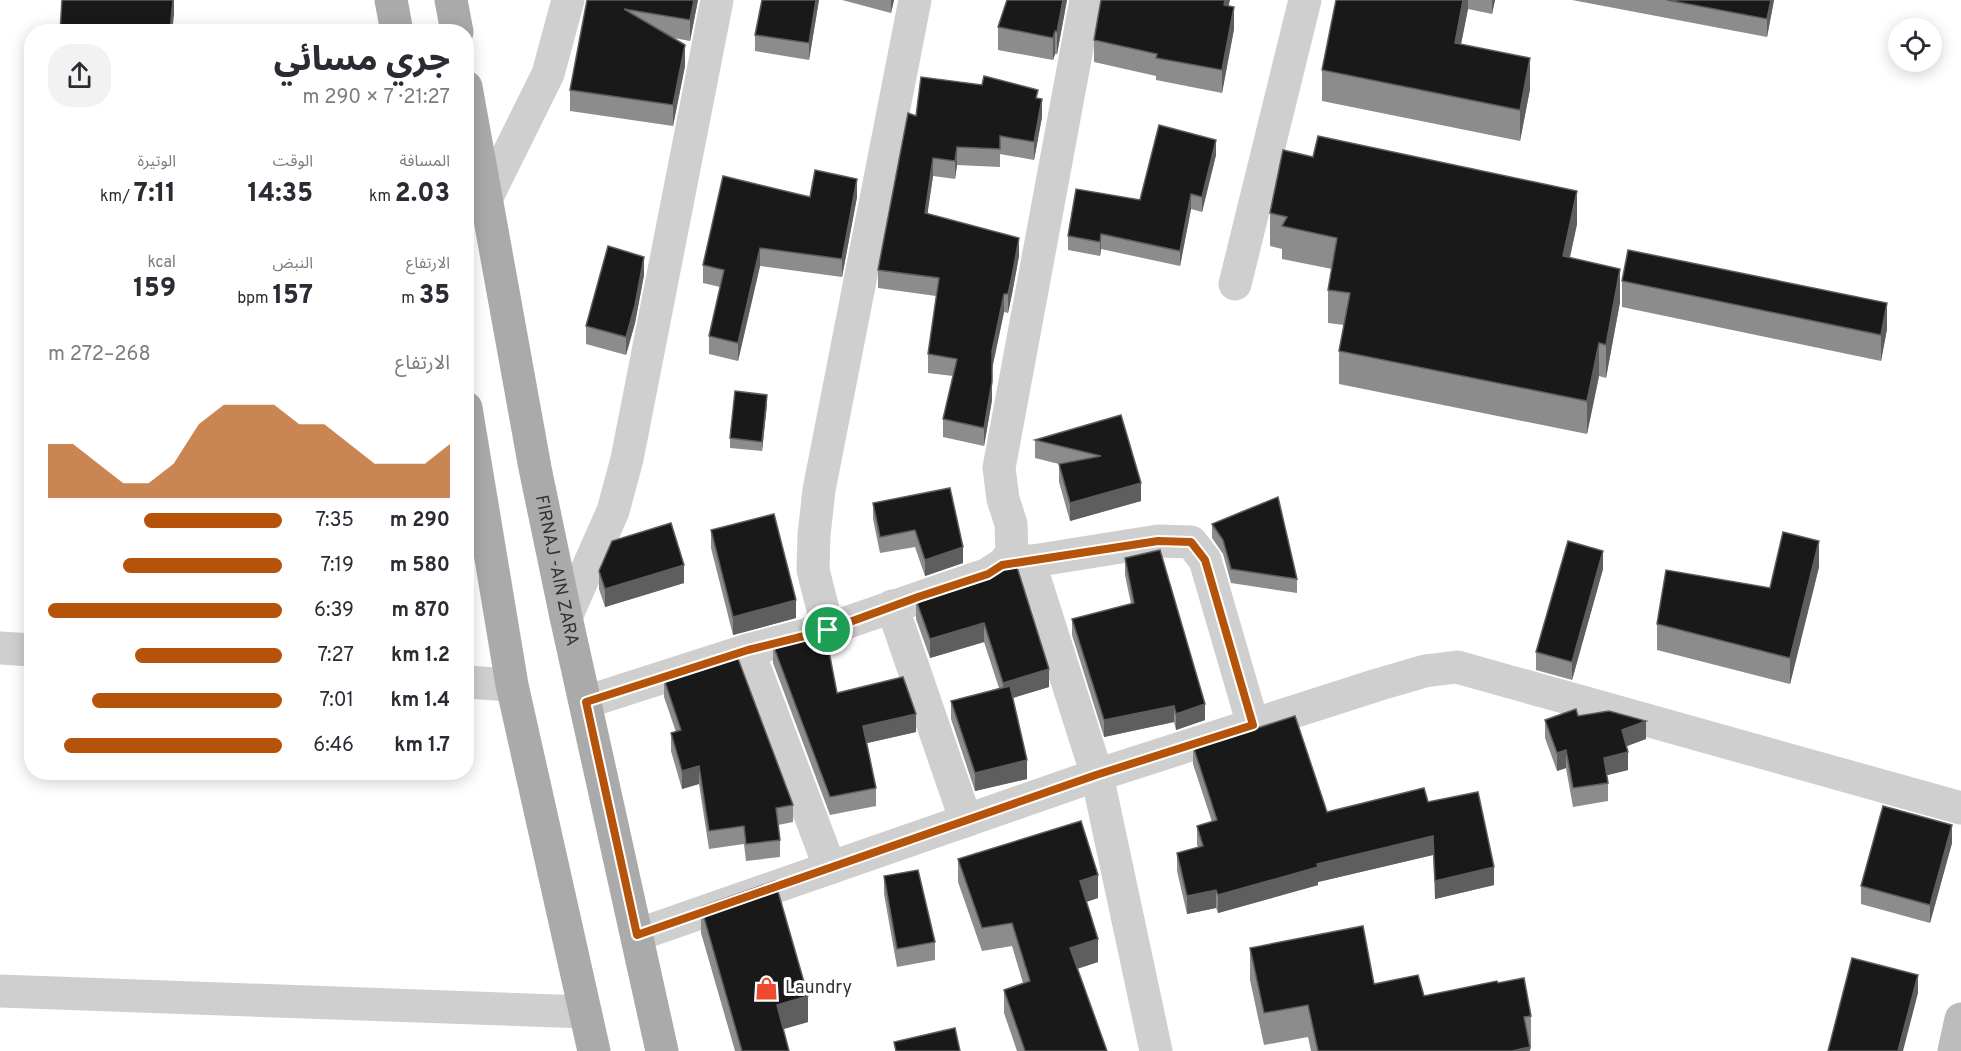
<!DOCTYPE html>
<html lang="ar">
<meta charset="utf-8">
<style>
body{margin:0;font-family:Overpass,"Noto Sans Arabic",sans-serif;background:#f2f2f3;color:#2b2b33;direction:rtl;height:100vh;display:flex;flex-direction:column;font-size:22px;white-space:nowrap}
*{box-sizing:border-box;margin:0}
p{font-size:20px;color:#7c7c81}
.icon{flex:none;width:33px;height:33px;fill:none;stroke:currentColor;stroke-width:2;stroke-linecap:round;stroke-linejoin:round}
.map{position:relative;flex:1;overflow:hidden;direction:ltr}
.details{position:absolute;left:24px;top:24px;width:450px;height:756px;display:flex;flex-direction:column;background:#fff;border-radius:24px;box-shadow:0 3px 15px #0003;direction:rtl}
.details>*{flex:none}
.tools{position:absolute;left:1888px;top:18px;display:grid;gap:12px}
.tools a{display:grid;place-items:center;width:54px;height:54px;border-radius:50%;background:#fff;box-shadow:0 3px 15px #0003;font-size:30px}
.pin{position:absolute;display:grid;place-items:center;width:51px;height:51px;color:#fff;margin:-26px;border:3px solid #fff;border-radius:50%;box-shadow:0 2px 6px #0007}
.round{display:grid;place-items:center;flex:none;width:63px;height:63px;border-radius:24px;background:#f2f2f3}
.head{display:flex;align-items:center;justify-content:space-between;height:102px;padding:0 24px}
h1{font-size:33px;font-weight:800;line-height:45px}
.stats{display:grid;grid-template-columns:repeat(3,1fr);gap:9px;height:102px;padding:6px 24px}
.stats div{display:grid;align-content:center}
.stats b{font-size:26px;font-weight:800}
.stats small{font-size:16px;font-weight:400}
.stats p{font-size:16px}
.chart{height:168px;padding:12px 24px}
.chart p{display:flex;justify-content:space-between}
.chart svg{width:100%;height:108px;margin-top:6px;fill:#b45309;opacity:.7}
ul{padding:0 24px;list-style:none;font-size:20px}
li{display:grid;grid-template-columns:96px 72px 1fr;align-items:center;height:45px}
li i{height:15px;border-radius:8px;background:#b45309}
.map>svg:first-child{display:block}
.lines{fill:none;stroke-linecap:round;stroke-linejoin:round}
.street{stroke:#cfcfcf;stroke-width:33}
.secondary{stroke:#bcbcbc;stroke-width:33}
.primary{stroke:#aaa;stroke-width:33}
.wall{fill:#8c8c8c}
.shaded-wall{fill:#5e5e5e}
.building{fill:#191919;stroke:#5e5e5e;stroke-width:1.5}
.route-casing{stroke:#fff;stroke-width:12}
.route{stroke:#b45309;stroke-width:8}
.labels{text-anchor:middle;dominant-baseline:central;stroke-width:6;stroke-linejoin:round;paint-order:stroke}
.street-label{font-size:18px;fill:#323232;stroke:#fff}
.poi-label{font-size:18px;fill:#323232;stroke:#fff;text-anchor:start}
</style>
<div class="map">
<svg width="1961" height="1051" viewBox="0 0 1961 1051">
<rect width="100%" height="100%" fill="#fff"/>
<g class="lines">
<g class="street">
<path d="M915 0 819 490 814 535 813 570 828 629 988 574 1002 565 1012 553 1011 524 1003 499 999 468 1086 0"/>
<path d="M486 199 548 74 568 0"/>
<path d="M1235 284 1305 0"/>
<path d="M1029 561 1097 775 1156 1051"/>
<path d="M1008 565 1158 541 1191 542 1205 560 1253 725"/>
<path d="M892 606 966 821"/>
<path d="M566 617 613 511 627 459 717 0"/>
<path d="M0 648 32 650"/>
<path d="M748 650 830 868"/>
<path d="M466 682 512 685"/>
<path d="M586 702 748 650 828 629"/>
<path d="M637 935 1097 775 1377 685 1425 671 1457 667 1961 808"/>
<path d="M0 991 585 1012"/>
</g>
<path class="secondary" d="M1954 1051 1961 1019"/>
<g class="primary">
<path d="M391 0 397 32"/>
<path d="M451 0 457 32"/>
<path id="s1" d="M466 87 535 468 566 617 662 1051"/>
<path d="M466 408 512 685 594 1051"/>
</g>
</g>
<g class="wall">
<path d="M587 0H698L690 41 674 38 685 66 673 126 570 111V90Z"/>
<path d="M761 0H819L809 60 755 51V35L762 1Z"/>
<path d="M842 0H894L891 13Z"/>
<path d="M1007 0H1067L1057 54H1055L1053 60 998 50V27Z"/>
<path d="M1336 0H1495L1492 14 1468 9 1461 44 1530 89 1520 141 1322 101V70Z"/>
<path d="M1572 0H1774L1767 37Z"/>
<path d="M1229 6 1234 29 1222 93 1156 80V76L1094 62V40Z"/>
<path d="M1038 98 1042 117 1034 160 1000 154V167L957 165 955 179 933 176 927 214 1019 256 1012 294 1008 313 1004 312 992 369V400L984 446 943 437V419L953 376 928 373V354L936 296 878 288V270L916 116Z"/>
<path d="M1216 155 1202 212 1191 209 1180 266 1101 249 1100 256 1068 250V236L1140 200Z"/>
<path d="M810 197H857L842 277 760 266 738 361 709 354V336L720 287 703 283V265Z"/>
<path d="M1270 213 1577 224 1570 257 1620 302 1606 378 1599 376 1587 434 1339 384V351L1344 325 1328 323V290L1332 269 1282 259V249L1270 246Z"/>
<path d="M644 275 635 323 626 355 586 344V326Z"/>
<path d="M1622 281 1887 329 1881 361 1622 307Z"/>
<path d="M767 404 762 451 730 448V438Z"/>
<path d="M1121 415 1141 501 1070 521 1059 482V464L1035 458V440Z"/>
<path d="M873 503 963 563 925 576 915 547 880 553 873 519Z"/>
<path d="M1212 524 1297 579V593L1231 583 1223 554 1212 538Z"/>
<path d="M711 530 796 618 733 635 711 548Z"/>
<path d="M1125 558 1205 720 1176 730 1174 722 1104 737 1072 635V619L1131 604 1125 575Z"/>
<path d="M1819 567 1790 684 1657 650V624L1770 588Z"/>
<path d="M1603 569 1572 680 1536 670V652Z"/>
<path d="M599 571 684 583 605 607 599 589Z"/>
<path d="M994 574 1049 687 1012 698 1027 779 975 791 951 719V701L999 688 984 642 930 658 916 619V600Z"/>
<path d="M773 645 837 693 916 732 867 743 876 788V806L830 815 773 663Z"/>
<path d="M664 679 793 805V822L778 825 780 840V857L746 861 744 844 709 849 699 784 682 789 671 751V733L676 732 664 697Z"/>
<path d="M1578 716 1646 739 1626 746 1628 770 1607 775 1608 783V801L1573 807 1566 768 1557 771 1545 738V720Z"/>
<path d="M1245 732 1327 812 1428 802 1494 885 1435 899 1433 855 1318 882V885L1218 913 1216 908 1187 914 1177 871V853L1198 848 1197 844V826L1212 822 1193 764V746Z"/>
<path d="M1952 843 1930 923 1861 904V886Z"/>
<path d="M958 859 1098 898 1086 902 1098 962 1077 969 1107 1051H1017L1004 1013V990L1023 983 1012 946 982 951 958 882Z"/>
<path d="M884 876 935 942V960L897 967 884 894Z"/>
<path d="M701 907 808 1022 783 1029 789 1051H735L701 933Z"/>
<path d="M1250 948 1374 984 1424 996 1498 983 1531 1016V1049H1530V1051H1311L1308 1037 1264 1045 1250 980Z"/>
</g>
<g class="shaded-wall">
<path d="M173 0H174V15L172 32H170Z"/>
<path d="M694 0H698L690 41V20Z"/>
<path d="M816 0H819L809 60V43Z"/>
<path d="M891 0H894L891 13Z"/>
<path d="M1063 0H1067L1057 54V32Z"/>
<path d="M1225 0H1230L1224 27V5Z"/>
<path d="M1463 0H1468V9L1455 74V43Z"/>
<path d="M1492 0H1495L1492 14Z"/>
<path d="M1771 0H1774L1767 37V19Z"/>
<path d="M1234 7V29L1222 93V70Z"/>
<path d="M1055 31V54L1053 60V38Z"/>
<path d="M685 45V66L673 126V105Z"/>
<path d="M1530 58V89L1520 141V110Z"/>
<path d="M1042 99V117L1034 160V142Z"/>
<path d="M1216 140V155L1202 212V197Z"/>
<path d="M957 147V165L955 179V161Z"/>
<path d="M933 158V176L925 231V213Z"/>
<path d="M857 179V197L842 277V259Z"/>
<path d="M1577 191V224L1563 289V256Z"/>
<path d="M1191 194V209L1180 266V251Z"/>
<path d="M1101 234V249L1100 256V242Z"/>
<path d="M1019 238V256L1012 294 1008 313V294Z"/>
<path d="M760 248V266L738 361V343Z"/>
<path d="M644 257V275L635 323 626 355V337Z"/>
<path d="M1620 269V302L1606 378V345Z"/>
<path d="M1004 294V312L992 369V351Z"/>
<path d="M1887 303V329L1881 361V335Z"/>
<path d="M1599 343V376L1587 434V401Z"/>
<path d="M992 382V400L984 446V428Z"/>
<path d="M767 395V404L762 451V442Z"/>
<path d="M1141 483V501L1070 521V503Z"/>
<path d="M1819 541V567L1790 684V658Z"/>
<path d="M963 547V563L925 576V560Z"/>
<path d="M1603 551V569L1572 680V662Z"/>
<path d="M684 565V583L605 607V589Z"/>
<path d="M796 600V618L733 635V617Z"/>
<path d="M984 623V642L930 658V639Z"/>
<path d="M1049 669V687L1003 701V683Z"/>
<path d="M1205 704V720L1176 730V714Z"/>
<path d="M1174 706V722L1104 737V720Z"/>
<path d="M916 714V732L863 744V726Z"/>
<path d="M1646 721V739L1622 748V730Z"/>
<path d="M1566 750V768L1557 771V753Z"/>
<path d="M1628 752V770L1604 776V758Z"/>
<path d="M1027 760V779L975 791V773Z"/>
<path d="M699 766V784L682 789V771Z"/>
<path d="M1952 825V843L1930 923V905Z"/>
<path d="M1433 836V855L1318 882V885L1218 913V895L1317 864Z"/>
<path d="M1494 867V885L1435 899V881Z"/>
<path d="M1098 875V898L1080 904V881Z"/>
<path d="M1216 890V908L1187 914V896Z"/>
<path d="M1098 939V962L1070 971V948Z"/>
<path d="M1918 975V993L1903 1051H1898Z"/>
<path d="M808 996V1022L777 1031V1005Z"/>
<path d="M1530 1047V1051H1512Z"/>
</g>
<g class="building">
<path d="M62 0H173L170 32H60Z"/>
<path d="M587 0H694L690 20 624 9 685 45 673 105 570 90Z"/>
<path d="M762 0H816L809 43 755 35Z"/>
<path d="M1007 0H1063L1057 32 1055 31 1053 38 998 27Z"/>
<path d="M1101 0H1225L1224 5 1234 7 1222 70 1156 58 1157 54 1094 40Z"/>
<path d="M1336 0H1463L1455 43 1530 58 1520 110 1322 70Z"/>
<path d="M1667 0H1771L1767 19Z"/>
<path d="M984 76 1038 90 1036 98 1042 99 1034 142 1000 136V149L957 147 955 161 933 158 925 213 1019 238 1012 276 1008 294H1004L992 351V382L984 428 943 419 957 359 928 354 939 278 878 270 908 113 916 116 921 77 982 85Z"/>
<path d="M1159 125 1216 140 1202 197 1191 194 1180 251 1101 234 1100 242 1068 236 1076 189 1140 200Z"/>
<path d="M1318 136 1577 191 1563 256 1620 269 1606 345 1599 343 1587 401 1339 351 1350 293 1328 290 1337 238 1282 226 1287 217 1270 213 1283 150 1313 157Z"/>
<path d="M815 170 857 179 842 259 760 248 738 343 709 336 724 270 703 265 723 176 810 197Z"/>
<path d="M608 246 644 257 635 305 626 337 586 326Z"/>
<path d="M1628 250 1887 303 1881 335 1622 281Z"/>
<path d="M735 391 767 395 762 442 730 438Z"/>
<path d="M1121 415 1141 483 1070 503 1059 464 1101 456 1035 440Z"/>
<path d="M950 488 963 547 925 560 915 530 880 537 873 503Z"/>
<path d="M1278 497 1297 579 1231 569 1223 540 1212 524Z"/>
<path d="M774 514 796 600 733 617 711 530Z"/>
<path d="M671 523 684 565 605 589 599 571 612 541Z"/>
<path d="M1783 532 1819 541 1790 658 1657 624 1666 570 1770 588Z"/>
<path d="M1568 541 1603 551 1572 662 1536 652Z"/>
<path d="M1160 550 1205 704 1176 714 1174 706 1104 720 1072 619 1134 603 1125 558Z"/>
<path d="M1016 564 1049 669 1003 683 984 623 930 639 916 600 994 574 1008 565Z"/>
<path d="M825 631 837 693 903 677 916 714 863 726 876 788 830 797 773 645Z"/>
<path d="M737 656 793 805 776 808 780 840 746 844 744 826 709 831 699 766 682 771 671 733 681 730 664 679Z"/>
<path d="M1010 686 1027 760 975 773 951 701Z"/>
<path d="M1576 709 1578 716 1609 711 1646 721 1622 730 1628 752 1604 758 1608 783 1573 788 1566 750 1557 753 1545 720Z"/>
<path d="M1295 716 1327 812 1424 788 1428 802 1478 792 1494 867 1435 881 1433 836 1317 864 1318 867 1218 895 1216 890 1187 896 1177 853 1203 846 1197 826 1217 820 1193 746 1244 729 1245 732Z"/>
<path d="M1883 806 1952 825 1930 905 1861 886Z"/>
<path d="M1081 821 1098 875 1080 881 1098 939 1070 948 1107 1051H1025L1004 990 1030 981 1012 923 982 928 958 859Z"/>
<path d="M918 870 935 942 897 949 884 876Z"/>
<path d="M775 881 808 996 777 1005 789 1051H742L701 907Z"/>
<path d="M1363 926 1374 984 1418 975 1424 996 1497 981 1498 983 1524 978 1531 1016 1524 1017 1530 1047 1512 1051H1318L1308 1005 1264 1013 1250 948Z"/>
<path d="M1852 958 1918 975 1898 1051H1828Z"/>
<path d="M955 1028 960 1051H896L894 1042Z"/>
</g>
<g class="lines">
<defs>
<path id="route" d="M1158 541 1191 542 1205 560 1253 725 1096 775 637 935 586 702 748 650 828 630 918 597 988 574 1002 565Z"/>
</defs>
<use href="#route" class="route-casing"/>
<use href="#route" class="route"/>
</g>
<defs>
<symbol id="shop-bare" viewBox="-9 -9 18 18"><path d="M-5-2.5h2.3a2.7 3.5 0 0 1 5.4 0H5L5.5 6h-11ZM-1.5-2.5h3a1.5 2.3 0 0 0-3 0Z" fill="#ed4b30" stroke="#fff" stroke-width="2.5" paint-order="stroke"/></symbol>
</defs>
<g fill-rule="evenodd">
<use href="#shop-bare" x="750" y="972" width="33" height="33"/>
</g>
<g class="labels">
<g class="street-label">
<text stroke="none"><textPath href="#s1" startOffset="492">FIRNAJ -AIN ZARA</textPath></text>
</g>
<g class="poi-label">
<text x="785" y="988">Laundry</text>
</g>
</g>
</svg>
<div class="tools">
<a><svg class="icon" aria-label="locate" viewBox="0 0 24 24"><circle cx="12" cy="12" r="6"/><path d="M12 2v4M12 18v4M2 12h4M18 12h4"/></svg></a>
</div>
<div class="pin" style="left:828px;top:630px;background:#1e9e55"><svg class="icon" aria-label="arrive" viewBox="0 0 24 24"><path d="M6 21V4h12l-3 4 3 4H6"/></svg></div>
<section class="details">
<div class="head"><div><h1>جري مسائي</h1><p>21:27 · 7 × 290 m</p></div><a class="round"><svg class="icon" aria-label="share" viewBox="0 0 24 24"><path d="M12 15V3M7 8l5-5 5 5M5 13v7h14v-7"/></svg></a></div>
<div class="stats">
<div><p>المسافة</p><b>2.03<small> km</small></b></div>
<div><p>الوقت</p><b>14:35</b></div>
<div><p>الوتيرة</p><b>7:11<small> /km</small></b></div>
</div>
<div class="stats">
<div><p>الارتفاع</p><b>35<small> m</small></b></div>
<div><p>النبض</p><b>157<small> bpm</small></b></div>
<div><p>kcal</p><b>159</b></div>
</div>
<div class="chart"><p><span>الارتفاع</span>268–272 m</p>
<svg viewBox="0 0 160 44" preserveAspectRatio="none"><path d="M0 44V22L10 22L20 30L30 38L40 38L50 30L60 14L70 6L80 6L90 6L100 14L110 14L120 22L130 30L140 30L150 30L160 22V44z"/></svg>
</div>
<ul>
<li><b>290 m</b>7:35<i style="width:59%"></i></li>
<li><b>580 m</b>7:19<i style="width:68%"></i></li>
<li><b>870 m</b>6:39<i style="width:100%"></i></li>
<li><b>1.2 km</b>7:27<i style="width:63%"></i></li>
<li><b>1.4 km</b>7:01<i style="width:81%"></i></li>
<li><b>1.7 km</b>6:46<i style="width:93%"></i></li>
</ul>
</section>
</div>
